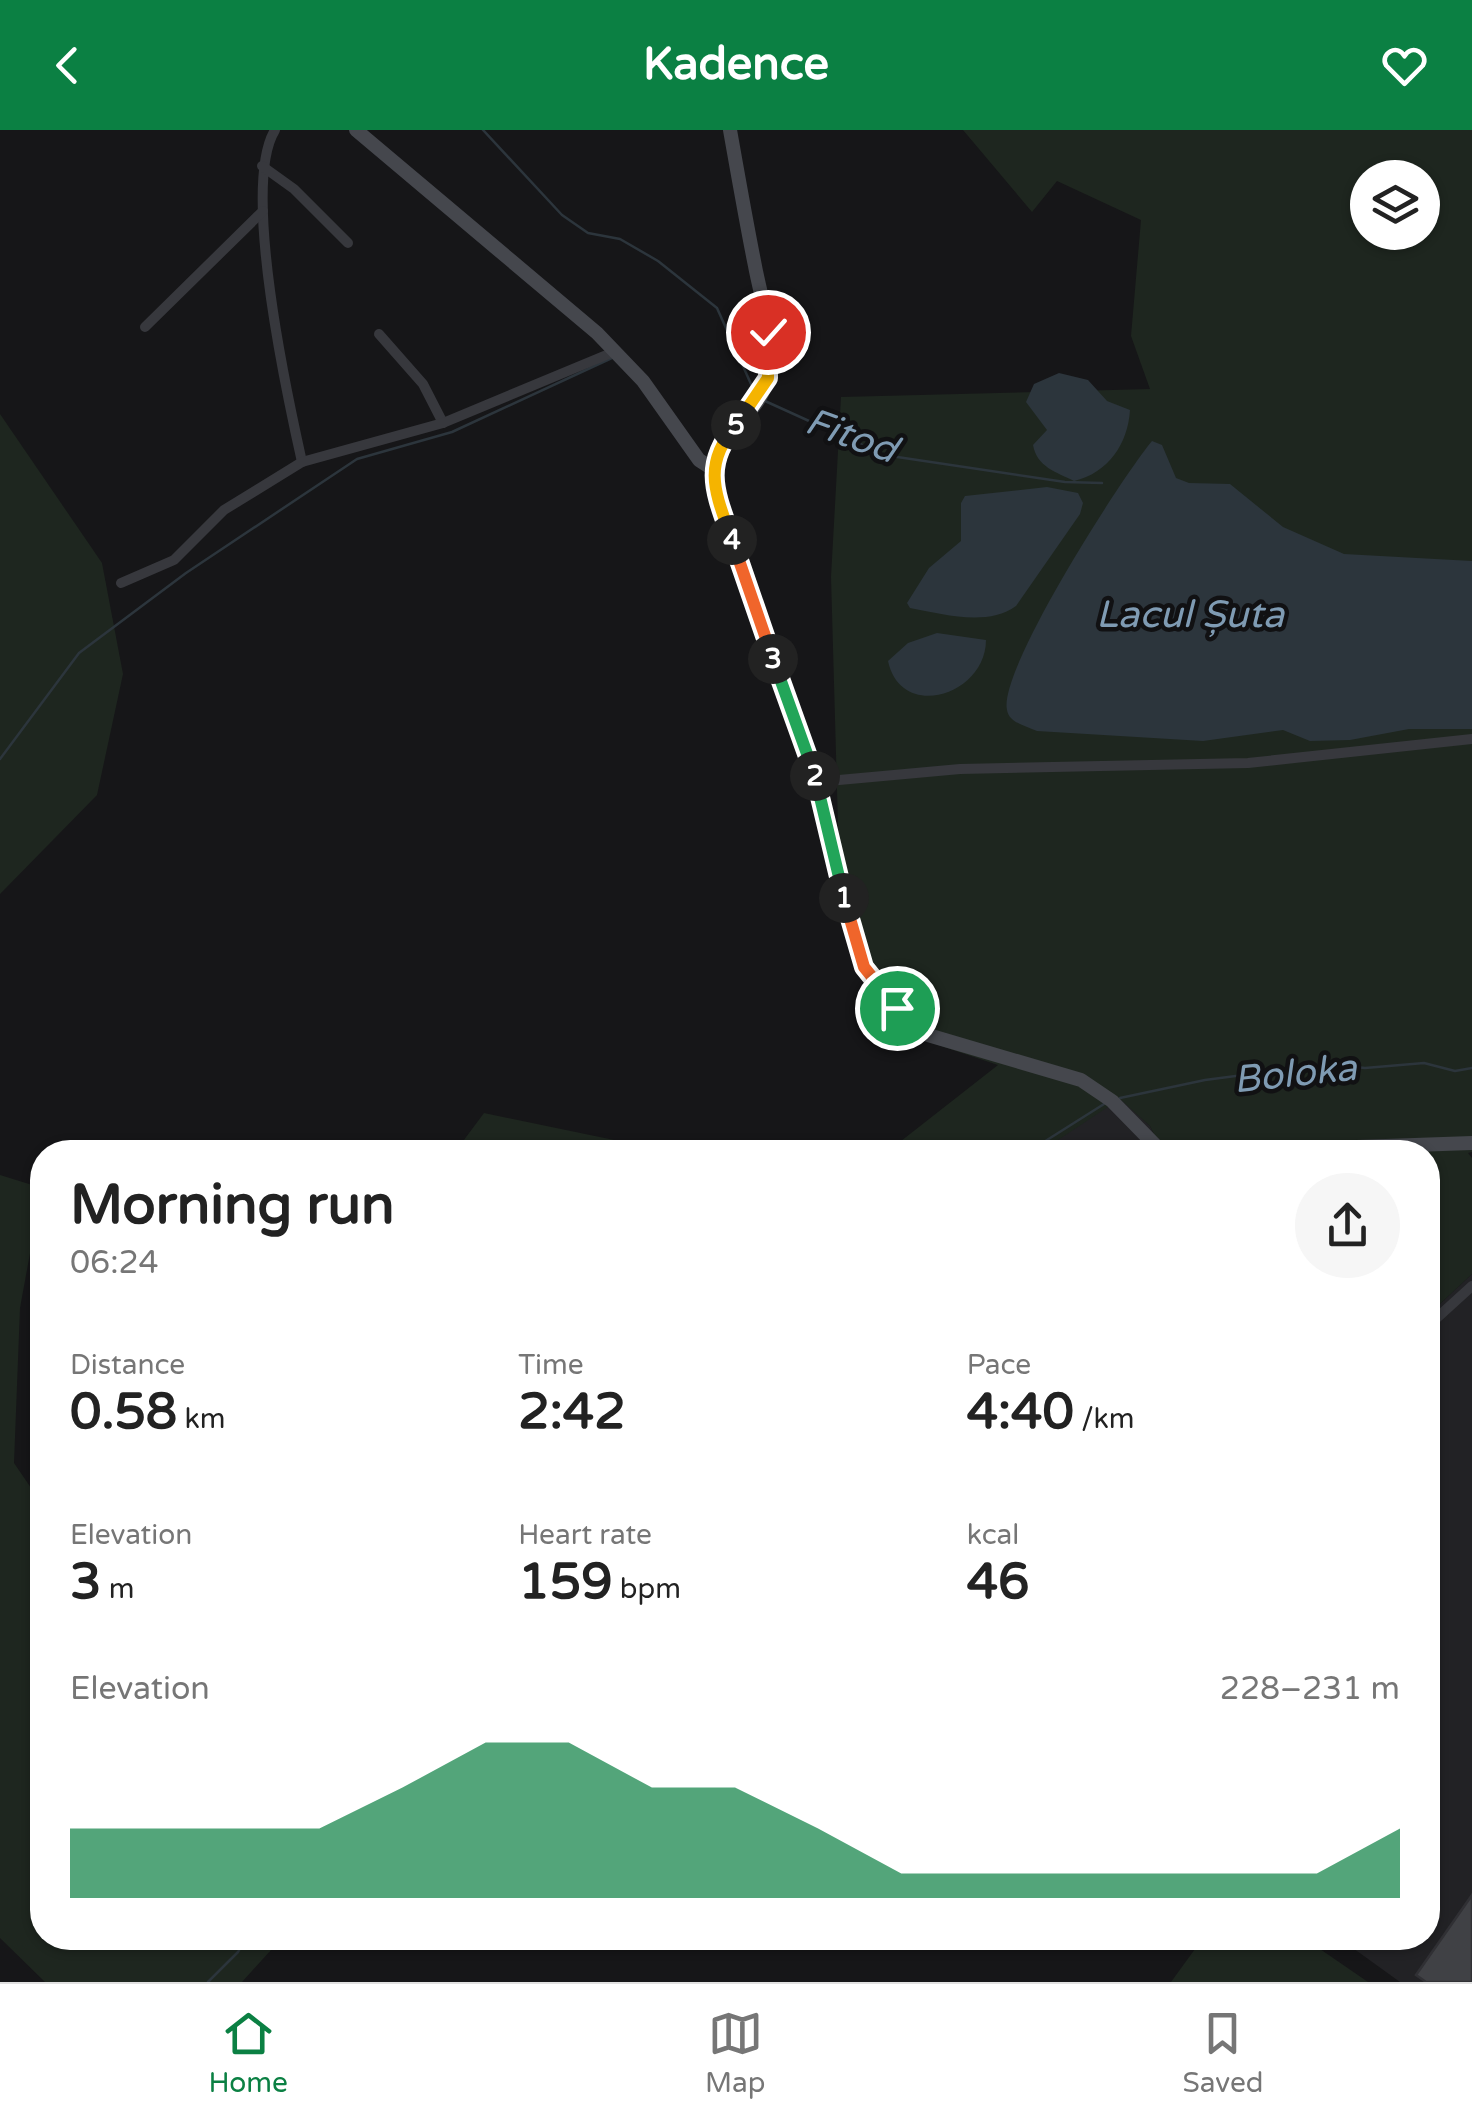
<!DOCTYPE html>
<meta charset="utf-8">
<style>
body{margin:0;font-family:"Varela Round",sans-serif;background:#f6f6f6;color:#222;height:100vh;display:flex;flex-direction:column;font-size:38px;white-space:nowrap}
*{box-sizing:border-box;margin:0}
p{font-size:32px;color:#767676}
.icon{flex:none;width:55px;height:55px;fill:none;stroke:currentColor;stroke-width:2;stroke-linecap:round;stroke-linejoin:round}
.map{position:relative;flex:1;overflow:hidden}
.drawer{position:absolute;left:30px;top:1010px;width:1410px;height:810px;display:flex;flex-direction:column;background:#fff;border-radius:40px;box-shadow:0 2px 8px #0004}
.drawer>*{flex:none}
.tools{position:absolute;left:1350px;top:30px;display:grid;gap:20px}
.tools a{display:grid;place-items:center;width:90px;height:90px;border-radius:50%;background:#fff;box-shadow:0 2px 8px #0004;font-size:50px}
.pin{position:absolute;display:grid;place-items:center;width:85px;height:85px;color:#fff;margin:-42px;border:5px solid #fff;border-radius:50%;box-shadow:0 2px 10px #0007}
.km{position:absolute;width:50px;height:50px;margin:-25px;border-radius:50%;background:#222;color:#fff;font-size:28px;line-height:50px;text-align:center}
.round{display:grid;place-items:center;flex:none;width:105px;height:105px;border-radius:52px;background:#f6f6f6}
.summary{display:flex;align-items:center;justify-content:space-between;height:170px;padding:0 40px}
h1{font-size:55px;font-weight:700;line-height:75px}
.stats{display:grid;grid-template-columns:repeat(3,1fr);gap:15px;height:170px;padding:10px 40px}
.stats div{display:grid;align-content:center}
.stats b{font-size:50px;font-weight:700}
.stats small{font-size:28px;font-weight:400}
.stats p{font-size:28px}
.chart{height:280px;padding:20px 40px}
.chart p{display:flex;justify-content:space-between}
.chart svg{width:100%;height:180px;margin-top:10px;fill:#0b8043;opacity:.7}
header{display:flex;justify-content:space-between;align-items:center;height:130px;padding:0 40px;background:#0b8043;color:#fff;font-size:45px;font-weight:700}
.dock{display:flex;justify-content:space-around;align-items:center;height:140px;border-top:2px solid #e0e0e0;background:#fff;font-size:28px;color:#767676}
.dock a{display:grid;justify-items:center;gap:5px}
.dock .current{color:#0b8043}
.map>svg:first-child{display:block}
.built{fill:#222225}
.green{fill:#1e261f;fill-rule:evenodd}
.water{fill:#2c353c}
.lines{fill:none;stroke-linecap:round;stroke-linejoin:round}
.stream{stroke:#2c353c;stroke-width:2.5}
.building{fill:#404145;stroke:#303034;stroke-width:2.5}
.street{stroke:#37383d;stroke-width:10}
.secondary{stroke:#45474d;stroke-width:14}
.split-1-casing{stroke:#fff;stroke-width:20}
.split-2-casing{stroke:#fff;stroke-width:20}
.split-3-casing{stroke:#fff;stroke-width:20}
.split-4-casing{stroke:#fff;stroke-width:20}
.split-5-casing{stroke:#fff;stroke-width:20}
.split-6-casing{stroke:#fff;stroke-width:20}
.split-1{stroke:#f0652b;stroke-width:12}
.split-2{stroke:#22a559;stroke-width:12}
.split-3{stroke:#22a559;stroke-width:12}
.split-4{stroke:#f0652b;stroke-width:12}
.split-5{stroke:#f5b400;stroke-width:12}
.split-6{stroke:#f5b400;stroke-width:12}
.labels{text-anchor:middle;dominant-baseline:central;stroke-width:9;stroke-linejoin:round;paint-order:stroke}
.water-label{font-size:38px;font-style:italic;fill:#7f9bb3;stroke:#111113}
</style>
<header><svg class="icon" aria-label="back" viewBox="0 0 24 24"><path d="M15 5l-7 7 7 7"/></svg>Kadence<svg class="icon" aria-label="heart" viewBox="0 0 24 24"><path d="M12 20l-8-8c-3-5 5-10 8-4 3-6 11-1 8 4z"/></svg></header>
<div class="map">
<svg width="1472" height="1852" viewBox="0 0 1472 1852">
<rect width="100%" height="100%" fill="#161618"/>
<g class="built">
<path d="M1120 968 1150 996 1163 1022H1048L1045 1018Z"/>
<path d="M1472 1144V1852H1400L1339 1808H1428V1185Z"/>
</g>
<g class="green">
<path d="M963 0H1472V1022L1468 1023 1472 1028V1144L1428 1185V1022H1163L1150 996 1120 969 1046 1018 1048 1022H887L998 935 908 905 840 765 831 447 841 267 1150 259 1131 206 1141 90 1057 51 1032 82ZM1368 48H1422V102H1368Z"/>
<path d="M0 284 102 433 123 544 97 665 0 764Z"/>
<path d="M484 983 643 1016 658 1022H455Z"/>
<path d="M0 1045 42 1058 20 1178 14 1333 42 1374V1808H282L242 1852H45L0 1808Z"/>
<path d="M1203 1808H1304L1368 1852H1171Z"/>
</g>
<g class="water">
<path d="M1059 243 1088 250 1107 271 1130 280C1128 314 1108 343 1074 351 1056 342 1037 337 1033 315L1047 300 1026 272 1034 254Z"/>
<path d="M1152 311 1162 315 1176 348 1189 353 1230 354 1283 397 1344 424 1472 431V599H1409L1350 610 1310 611 1283 600 1203 611 1037 601C1026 596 1009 593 1007 580 998 540 1122 347 1152 311Z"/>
<path d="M1047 357 1078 363 1083 373 1080 384 1016 476C987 497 943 484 910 478L907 473 929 438 961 411V373L965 366Z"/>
<path d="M937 503 986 510C986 565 901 592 888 531L908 513Z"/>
</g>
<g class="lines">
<g class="stream">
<path d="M483 0 562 85 588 103 620 109 658 131 717 178 755 263"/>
<path d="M765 271 884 325 1065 352 1102 353"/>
<path d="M0 629 79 523 186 443 357 329 452 302 614 227"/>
<path d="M1120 968 1205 950 1326 934 1365 938 1424 933 1455 941 1472 938"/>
<path d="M1028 1022 1104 974"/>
<path d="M208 1852 238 1822 246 1808"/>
</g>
</g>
<path class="building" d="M1472 1765V1852H1426L1416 1845Z"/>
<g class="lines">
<g class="street">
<path d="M275 0C241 55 287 265 302 332"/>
<path d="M262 36 294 59 348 113"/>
<path d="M145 197 263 81"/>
<path d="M379 204 423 254 443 293"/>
<path d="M121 453 174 430 224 380 302 332 443 293 616 221"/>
<path d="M817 652 960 639 1248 633 1472 609"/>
<path d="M1428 1196 1472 1156"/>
</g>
<g class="secondary">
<path d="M356 0 597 203 643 251 699 330 713 339"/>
<path d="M730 0C738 45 746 91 755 136 761 169 775 208 769 242 758 302 705 287 718 370L817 652 858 824 871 848 928 905 1081 950 1112 971 1156 1016 1181 1022"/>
<path d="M1210 1022 1472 1013"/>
</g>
</g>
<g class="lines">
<defs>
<path id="split-1" d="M844 768 864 837 897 878"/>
<path id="split-2" d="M815 646 844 768"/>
<path id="split-3" d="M773 529 815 646"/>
<path id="split-4" d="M732 410 773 529"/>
<path id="split-5" d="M732 410C716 364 701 336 736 295"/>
<path id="split-6" d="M736 295 768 248V202"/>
</defs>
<use href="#split-1" class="split-1-casing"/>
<use href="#split-2" class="split-2-casing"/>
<use href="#split-3" class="split-3-casing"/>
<use href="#split-4" class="split-4-casing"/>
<use href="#split-5" class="split-5-casing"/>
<use href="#split-6" class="split-6-casing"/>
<use href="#split-1" class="split-1"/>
<use href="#split-2" class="split-2"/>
<use href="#split-3" class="split-3"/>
<use href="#split-4" class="split-4"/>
<use href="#split-5" class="split-5"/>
<use href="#split-6" class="split-6"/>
</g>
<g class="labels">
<g class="water-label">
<text transform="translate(851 306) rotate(20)">Fitod</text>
<text x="1190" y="485">Lacul Șuta</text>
<text transform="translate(1295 944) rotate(-6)">Boloka</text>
</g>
</g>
</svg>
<div class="tools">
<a><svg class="icon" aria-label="layers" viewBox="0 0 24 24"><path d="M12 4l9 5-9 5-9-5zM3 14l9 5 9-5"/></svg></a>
</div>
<div class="pin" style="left:897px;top:878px;background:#1e9e55"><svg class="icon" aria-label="arrive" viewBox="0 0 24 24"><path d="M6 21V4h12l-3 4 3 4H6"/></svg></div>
<div class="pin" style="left:768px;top:202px;background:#d93025"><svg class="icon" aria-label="check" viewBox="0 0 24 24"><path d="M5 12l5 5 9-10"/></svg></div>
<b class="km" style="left:844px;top:768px">1</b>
<b class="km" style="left:815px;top:646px">2</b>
<b class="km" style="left:773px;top:529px">3</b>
<b class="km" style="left:732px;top:410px">4</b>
<b class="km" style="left:736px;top:295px">5</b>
<section class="drawer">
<div class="summary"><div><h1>Morning run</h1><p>06:24</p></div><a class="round"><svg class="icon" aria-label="share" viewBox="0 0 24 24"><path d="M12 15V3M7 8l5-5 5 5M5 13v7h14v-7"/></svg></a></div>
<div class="stats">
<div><p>Distance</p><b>0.58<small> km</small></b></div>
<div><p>Time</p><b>2:42</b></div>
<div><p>Pace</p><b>4:40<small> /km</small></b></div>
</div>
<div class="stats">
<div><p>Elevation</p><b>3<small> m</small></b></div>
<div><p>Heart rate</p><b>159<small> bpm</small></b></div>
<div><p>kcal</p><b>46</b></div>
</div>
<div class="chart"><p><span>Elevation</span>228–231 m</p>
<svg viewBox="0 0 160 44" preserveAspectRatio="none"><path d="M0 44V27L10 27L20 27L30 27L40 17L50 6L60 6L70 17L80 17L90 27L100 38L110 38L120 38L130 38L140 38L150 38L160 27V44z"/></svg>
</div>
</section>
</div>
<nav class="dock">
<a class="current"><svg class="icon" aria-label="home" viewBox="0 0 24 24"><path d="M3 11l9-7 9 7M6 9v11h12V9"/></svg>Home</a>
<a><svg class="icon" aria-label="map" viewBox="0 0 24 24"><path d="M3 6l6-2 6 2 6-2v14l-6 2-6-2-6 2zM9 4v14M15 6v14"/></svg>Map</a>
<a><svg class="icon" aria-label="saved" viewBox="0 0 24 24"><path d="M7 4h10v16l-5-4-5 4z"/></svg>Saved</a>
</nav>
